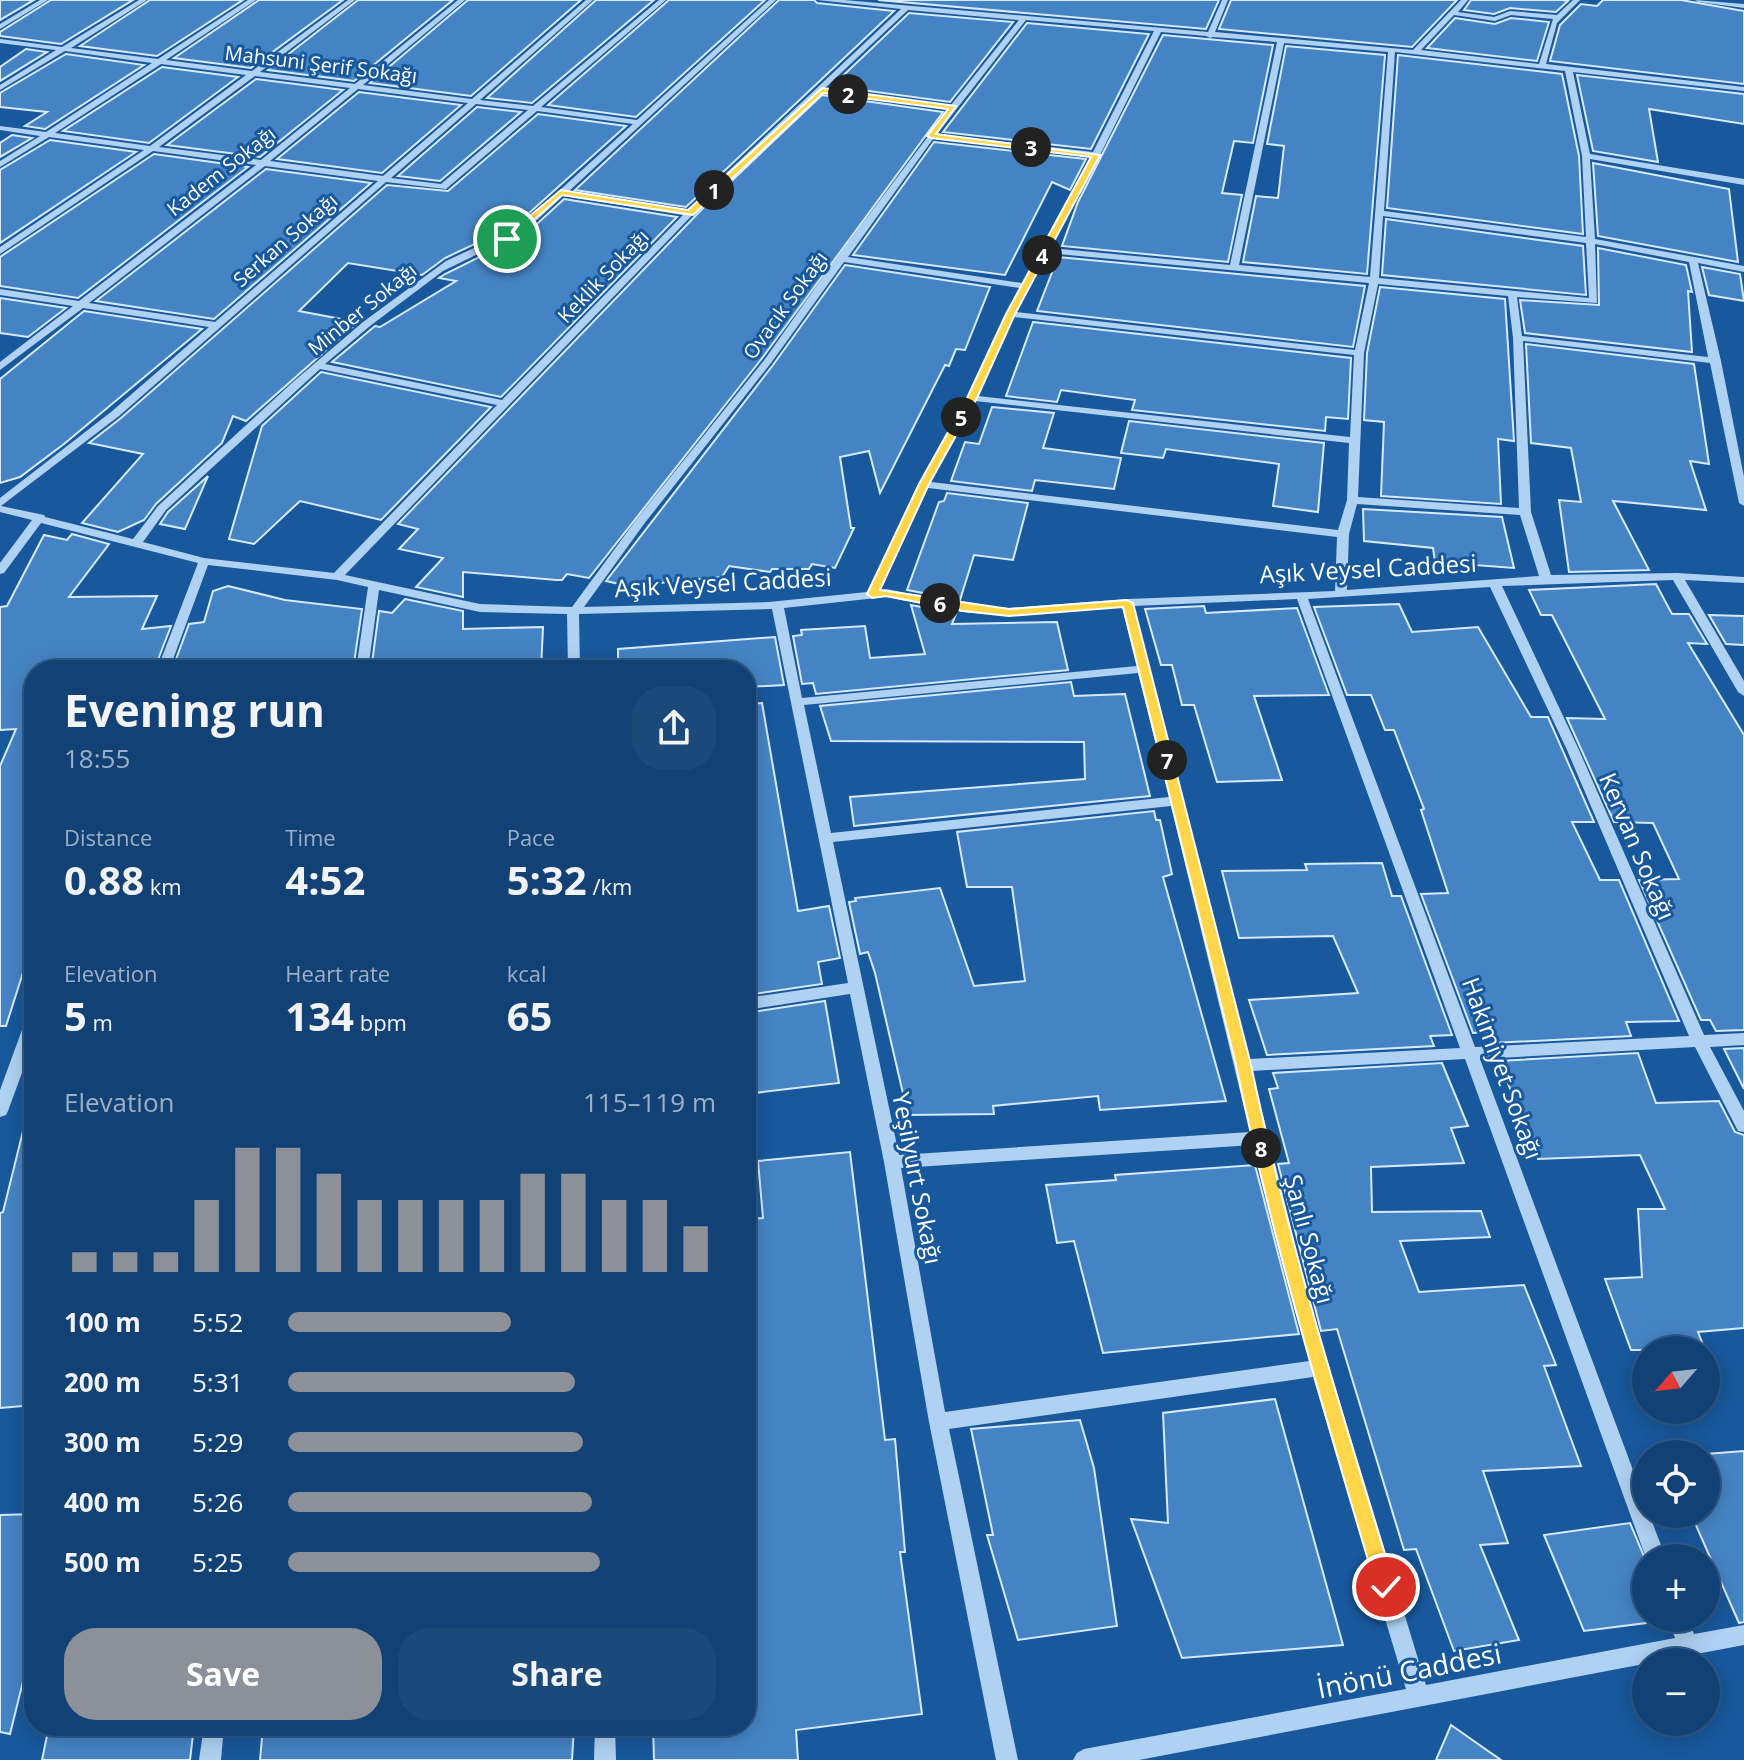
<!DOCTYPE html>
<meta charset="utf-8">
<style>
body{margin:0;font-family:"Open Sans",sans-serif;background:#1b497a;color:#f1f3f6;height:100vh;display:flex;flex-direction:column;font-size:30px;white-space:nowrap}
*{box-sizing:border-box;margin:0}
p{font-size:26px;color:#9cb0c5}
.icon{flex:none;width:44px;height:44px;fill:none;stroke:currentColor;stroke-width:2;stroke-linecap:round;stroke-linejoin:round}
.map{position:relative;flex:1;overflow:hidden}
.drawer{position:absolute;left:24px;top:660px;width:732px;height:1076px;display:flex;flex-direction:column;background:#124275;border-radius:32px;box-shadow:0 4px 20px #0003,0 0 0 2px #315b87}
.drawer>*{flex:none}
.needle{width:52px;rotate:242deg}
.tools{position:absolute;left:1632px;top:1336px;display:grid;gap:16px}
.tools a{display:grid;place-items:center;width:88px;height:88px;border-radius:50%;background:#124275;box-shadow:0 4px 20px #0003,0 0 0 2px #315b87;font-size:40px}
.pin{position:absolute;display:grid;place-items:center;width:68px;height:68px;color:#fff;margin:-34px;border:4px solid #fff;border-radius:50%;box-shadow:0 2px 8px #0007}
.km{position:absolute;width:40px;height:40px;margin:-20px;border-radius:50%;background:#222;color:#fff;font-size:22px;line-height:40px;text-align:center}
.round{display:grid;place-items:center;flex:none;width:84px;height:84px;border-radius:32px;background:#1b497a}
.overview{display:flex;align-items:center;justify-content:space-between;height:136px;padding:0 40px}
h1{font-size:44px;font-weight:700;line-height:60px}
.metrics{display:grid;grid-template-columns:repeat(3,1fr);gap:12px;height:136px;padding:8px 40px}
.metrics div{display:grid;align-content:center}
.metrics b{font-size:40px;font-weight:700}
.metrics small{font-size:22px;font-weight:400}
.metrics p{font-size:22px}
.chart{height:224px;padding:16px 40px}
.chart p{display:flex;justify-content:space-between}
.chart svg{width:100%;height:144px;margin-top:8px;stroke:#8c9099;stroke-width:6}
.button{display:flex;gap:16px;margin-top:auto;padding:16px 40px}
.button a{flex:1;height:92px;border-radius:32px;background:#8c9099;color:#fff;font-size:32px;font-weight:700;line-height:92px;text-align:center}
.button a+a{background:#1b497a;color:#f1f3f6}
ul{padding:0 40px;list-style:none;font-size:26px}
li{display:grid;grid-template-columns:128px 96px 1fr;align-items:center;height:60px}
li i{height:20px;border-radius:10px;background:#8c9099}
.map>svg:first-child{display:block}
.building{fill:#4584c4;stroke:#d7eafc;stroke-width:2}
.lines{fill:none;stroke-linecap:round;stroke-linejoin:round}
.minor{fill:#afd1f2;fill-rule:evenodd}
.route{fill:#ffd54a;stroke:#fff;stroke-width:2}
.labels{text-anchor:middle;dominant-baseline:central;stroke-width:6;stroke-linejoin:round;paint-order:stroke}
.far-street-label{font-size:20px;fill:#fff;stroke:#18589c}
.street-label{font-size:24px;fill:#fff;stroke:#18589c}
.near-street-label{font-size:28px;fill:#fff;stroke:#18589c}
</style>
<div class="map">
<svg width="1744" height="1760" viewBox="0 0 1744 1760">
<rect width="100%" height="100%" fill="#18589c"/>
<g class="building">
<path d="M0 0H34L0 20Z"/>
<path d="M51 0H133L61 44 0 36V32Z"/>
<path d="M150 0H243L157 56 80 46Z"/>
<path d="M259 0H343L251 68 174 58Z"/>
<path d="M358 0H453L354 81 268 70Z"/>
<path d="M468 0H581L471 96 370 83Z"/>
<path d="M596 0H654L532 103 487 98Z"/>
<path d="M669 0H765L636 117 548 105Z"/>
<path d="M779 0H814L817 3 894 11 686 207 575 190Z"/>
<path d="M878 0H1219L1206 29Z"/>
<path d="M1231 0H1457L1412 47 1219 29Z"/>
<path d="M1471 0H1562L1568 1 1556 12 1510 8 1494 14 1464 10Z"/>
<path d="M1603 0H1681L1744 11V84L1550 61 1560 25 1581 4 1597 6Z"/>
<path d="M909 13 1013 22 950 102 832 86Z"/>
<path d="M1455 18 1495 24 1511 18 1549 22 1537 61 1427 48Z"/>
<path d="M1027 23 1149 34 1091 149 943 132Z"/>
<path d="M1163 35 1273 45 1253 143 1234 141 1222 193 1242 195 1228 262 1062 246 1078 202Z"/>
<path d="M1286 46 1385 55 1367 274 1243 262 1256 196 1278 198 1284 146 1267 144Z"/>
<path d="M26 49 47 52 0 81V67Z"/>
<path d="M66 54 144 65 45 129 25 126 47 112 0 107V93Z"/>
<path d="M1398 55 1562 74 1579 156 1583 234 1387 208Z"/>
<path d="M162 67 238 77 149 143 63 131Z"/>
<path d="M1577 75 1744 94V124L1649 109 1658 162 1593 151Z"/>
<path d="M256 79 343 90 260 157 167 145Z"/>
<path d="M359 92 461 105 382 173 277 159Z"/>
<path d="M822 95 943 112 763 357 589 578 567 574 562 580H556L463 572V597L416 587 443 558 399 549 418 529 398 524 704 207Z"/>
<path d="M477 107 521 112 440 181 398 176Z"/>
<path d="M538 114 626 126 517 224 445 258 422 275 348 263 299 311 358 322 246 421 233 416 222 443 156 504 144 520 118 532 82 523 143 454 89 443 121 418 387 185 448 191Z"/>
<path d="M12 135 32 138 0 157V143Z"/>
<path d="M50 140 136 152 0 243V170Z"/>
<path d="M934 142 1086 159 1070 190 1052 182 1005 275 853 255Z"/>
<path d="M154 154 248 167 78 298 0 286V257Z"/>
<path d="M1593 163 1729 189 1738 262 1598 236Z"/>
<path d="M266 169 371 183 214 319 96 301Z"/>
<path d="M564 199 677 217 501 397 332 362 375 326 380 327 456 281 439 278 445 274 526 234Z"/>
<path d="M1386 219 1583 246 1586 295 1382 275Z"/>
<path d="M1598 248 1686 265 1692 292 1688 291 1692 352 1525 333 1520 300 1599 305Z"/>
<path d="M1058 257 1365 286 1353 347 1037 311Z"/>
<path d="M845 265 990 287 965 350 956 349 949 366 945 365 880 493 869 451 840 457 851 528H854L835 568 812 564 809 569H772L770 572 729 566 722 577 628 586 606 581 773 365Z"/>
<path d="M1702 267 1740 274 1744 301 1709 295Z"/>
<path d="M1380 287 1505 299 1514 441 1498 439 1501 504 1381 496 1384 422 1364 420 1367 353Z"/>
<path d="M0 298 66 308 28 337 0 333Z"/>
<path d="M84 311 202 329 64 444 20 477 0 483V379Z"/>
<path d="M1033 322 1351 358 1348 419 1326 417 1325 431 1132 410 1135 400 1061 390 1057 402 1006 396Z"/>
<path d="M1526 344 1694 364 1709 464 1690 461 1706 510 1613 501 1649 570 1569 572 1559 500 1581 502 1571 448 1531 443Z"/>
<path d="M321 372 491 407 381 520 300 501 254 544 229 539 262 426Z"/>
<path d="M992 407 1054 413 1043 448 1121 458 1114 489 1035 480 1032 491 951 481 965 442 979 444Z"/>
<path d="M1129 421 1324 443 1318 512 1273 506 1279 464 1166 449 1163 458 1121 453Z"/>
<path d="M208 476 185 529 160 524 168 512Z"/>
<path d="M947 493 1028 503 1013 560 974 555 960 600 907 590 939 502 944 501Z"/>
<path d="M1363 509 1502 517 1514 568 1435 562 1433 548 1364 541Z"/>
<path d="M72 534 109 544 69 597 157 596 142 629 171 626 154 670H34V938L6 1026H0V766L16 729 0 730V607L7 606 44 535 67 540Z"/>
<path d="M1656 584 1672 614H1689L1707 644 1688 643 1744 735V1030L1716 1031 1710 1020H1701L1639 880 1679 879 1653 823 1614 822 1567 718 1605 719 1552 615H1541L1529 590Z"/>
<path d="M228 586 285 600 362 609 353 670H172L189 624 204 622 213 591Z"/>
<path d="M405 599 463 611V629L543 627 541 670H371L379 611 392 613Z"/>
<path d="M1399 604 1412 632 1478 627 1531 717H1548L1594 822H1572L1600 880H1619L1679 1021 1626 1022 1631 1036 1492 1043 1488 1032 1473 1033 1421 894 1448 893 1421 810 1424 809 1394 730H1385L1371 695H1347L1314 607Z"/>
<path d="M911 605 956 614 952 624 1057 622 1068 670 816 694 813 683 802 684 793 636 802 635 801 630 865 626 870 658 925 654Z"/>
<path d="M1204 606 1206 613 1297 608 1329 695 1254 696 1282 780 1217 782 1194 705H1182L1172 665H1161L1145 609Z"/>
<path d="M1709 615 1744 616V645L1726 644Z"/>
<path d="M775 637 784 685 746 687V670H618V649Z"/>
<path d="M1071 682 1074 696 1125 694 1150 796 854 826 850 797 1085 779 1084 742 831 741 820 706Z"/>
<path d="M762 703 798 911 829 906 840 958 818 962 822 984 746 995V704Z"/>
<path d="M1154 811 1156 820H1160L1172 874 1163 877 1226 1101 1100 1110 1098 1096 993 1106 994 1114 908 1115 875 973 868 952 860 954 849 902 856 901 855 898 940 888 974 986 1025 981 1012 887H967L957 832Z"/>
<path d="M1382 863 1392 896H1401L1452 1035 1430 1036 1434 1046 1267 1055 1249 1000 1358 993 1333 936 1239 938 1222 871 1307 870 1305 864Z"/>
<path d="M825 1001 839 1083 746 1094V1013Z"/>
<path d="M1744 1048V1089L1724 1049Z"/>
<path d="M1638 1053 1656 1103 1719 1101 1735 1132 1744 1135V1328L1698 1332 1705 1350H1631L1605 1279 1642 1277 1638 1209H1665L1640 1155 1538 1159 1499 1061Z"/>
<path d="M1442 1063 1468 1126 1451 1128 1464 1163 1371 1167 1372 1212 1481 1211 1490 1237 1400 1241 1419 1292 1524 1285 1556 1365 1544 1366 1581 1466 1483 1471 1508 1543 1480 1545 1519 1640 1454 1651 1416 1549 1404 1550 1337 1329 1321 1331 1278 1164 1289 1163 1269 1089 1278 1088 1273 1073Z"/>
<path d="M24 1127 34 1129V1405L0 1408V1213L3 1212Z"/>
<path d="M850 1152 885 1440 895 1439 905 1552H900L922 1714 796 1730 798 1760H654L653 1726H746V1219L763 1218 758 1161Z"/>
<path d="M1255 1165 1299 1334 1103 1353 1074 1241 1057 1243 1046 1185 1116 1180 1115 1175Z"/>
<path d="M1275 1399 1343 1645 1182 1658 1131 1519 1168 1523 1163 1413Z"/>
<path d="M1080 1420 1094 1468 1117 1626 1018 1640 987 1535H993L971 1429Z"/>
<path d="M1744 1451V1622L1739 1623 1691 1514H1706V1454Z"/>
<path d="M34 1514V1637L10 1734 0 1732V1515Z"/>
<path d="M1630 1523 1646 1561V1623L1584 1631 1544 1535Z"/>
<path d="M1451 1725 1501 1760H1436Z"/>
<path d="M49 1726H194L190 1760H42Z"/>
<path d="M263 1726H574L572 1760H260Z"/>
</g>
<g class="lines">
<g class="minor">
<path d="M40 0H48L0 29V24Z"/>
<path d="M139 0H147L71 48 158 59 248 0H256L166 60 252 71 348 0H355L260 72 355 84 458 0H465L363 85 472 99 586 0H593L480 100 533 106 659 0H666L541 107 637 120 769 0H776L568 192 687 210 901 9 817 0H844L1208 32 1222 0H1228L1215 32 1413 50 1461 0H1468L1458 12 1494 17 1510 11 1557 15 1573 0H1580L1557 23 1546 64 1744 87V91L1573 72 1590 154 1744 179V185L1590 159 1595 239 1744 266V272L1698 263 1721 361 1744 477V506L1739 503 1710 363 1523 341 1531 512 1551 575 1677 573 1744 577V583L1685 580 1744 681V696L1738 692 1673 580 1502 586 1579 750 1704 1035 1744 1033V1045L1710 1047 1744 1111V1132L1738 1131 1695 1047 1480 1059 1646 1505V1514H1649L1666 1558H1646L1465 1059 1252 1071 1310 1304 1426 1685 1675 1638 1668 1618H1688L1694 1634 1744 1625V1645L1139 1760H1073L1077 1753 1084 1749 1406 1689 1313 1377 949 1429 1018 1760H996L929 1422 884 1162 850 994 746 1010V998L848 983 772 609 579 614 580 670H568L567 614 480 612 379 590 368 670H356L368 587 337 580 208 565 169 670H157L198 563 41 523 4 573 0 574V563L32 520 0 512V498L111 412 209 327 83 308 0 370V362L73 306 0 295V289L79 301 256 165 153 151 0 254V247L144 150 49 137 0 167V161L40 136 0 130V126L46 132 152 63 65 51 0 90V85L56 50 0 43V39L62 47ZM908 10 1019 20 951 105 825 88ZM1454 15 1495 21 1511 15 1553 19 1539 64 1421 50ZM1026 20 1154 31 1093 152 937 134ZM1161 32 1206 36 1210 38 1213 37 1277 42 1230 265 1050 248 1100 155ZM1284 43 1388 52 1370 277 1239 265ZM1395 52 1565 71 1582 156 1586 237 1384 211ZM161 64 246 75 150 146 55 133ZM255 76 350 88 261 160 159 147ZM358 89 468 103 383 176 270 161ZM821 92 948 110 837 257 765 359 636 520 572 607 480 604 345 575 702 205ZM476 104 528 110 441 184 391 178ZM537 111 633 124 519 227 446 261 363 322 293 382 158 506 133 539 45 517 44 515 1 506 119 416 386 182 446 189ZM933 139 1091 157 1022 283 848 257ZM265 166 378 181 215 322 89 303ZM563 196 683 215 502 400 325 364 370 326 443 271 525 231ZM1383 216 1586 243 1589 298 1379 278ZM1595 244 1689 262 1708 357 1522 336 1517 297 1597 303ZM1047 253 1369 283 1355 350 1016 312ZM844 262 1020 288 967 398 919 484 867 592 769 602 584 607 644 524 771 363ZM1378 284 1508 296 1513 338 1519 508 1358 497 1364 353ZM1013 317 1354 355 1350 437 978 396ZM320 369 497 405 334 573 204 558 143 542 166 510ZM975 401 1349 443 1347 500 1338 530 931 482ZM928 488 1337 537 1335 591 1127 599 1009 608 963 604 886 589 880 590ZM1357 504 1520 515 1539 576 1347 590 1349 534ZM1490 587 1567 750 1689 1036 1475 1047 1308 599ZM886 597 963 612 1009 616 1122 607 1137 666 802 698 784 608ZM1297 599 1460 1048 1249 1059 1134 606ZM1138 673 1169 797 831 833 804 705ZM1171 806 1250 1132 899 1155 833 842ZM1253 1145 1309 1361 945 1412 901 1168Z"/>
<path d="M1695 0 1744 4V8L1698 2Z"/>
<path d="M34 1013V1040L8 1111 6 1115 0 1117V1090L26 1019 29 1015Z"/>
<path d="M204 1726H224L221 1760H199Z"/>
<path d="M595 1726H615L616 1760H594Z"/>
</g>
</g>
<path class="route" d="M822 88 956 106 936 134 1100 155 1015 314 977 398 929 484 880 590 1009 609 1127 600 1133 603 1251 1065C1288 1241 1342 1414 1395 1587L1392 1593 1386 1596 1379 1593 1376 1587C1325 1414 1272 1241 1236 1065L1123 607 1009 616 963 611 886 596 872 598 867 594 919 484 967 398 1006 314 1091 157 931 138 927 136 948 109 823 93 693 215 562 195 510 241 502 239 561 190 688 210Z"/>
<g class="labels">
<g class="far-street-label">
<text transform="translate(321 64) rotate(7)">Mahsuni Şerif Sokağı</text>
<text transform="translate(221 171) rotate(-38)">Kadem Sokağı</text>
<text transform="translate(285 240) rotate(-41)">Serkan Sokağı</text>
<text transform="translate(603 276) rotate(-46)">Keklik Sokağı</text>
<text transform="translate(785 305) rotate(-54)">Ovacık Sokağı</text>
<text transform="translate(362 309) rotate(-39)">Minber Sokağı</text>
</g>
<g class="street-label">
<text transform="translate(1368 568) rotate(-3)">Aşık Veysel Caddesi</text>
<text transform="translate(723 582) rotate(-3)">Aşık Veysel Caddesi</text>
<text transform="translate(1638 846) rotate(67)">Kervan Sokağı</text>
<text transform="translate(1503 1068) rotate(70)">Hakimiyet Sokağı</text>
<text transform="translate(918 1178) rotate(79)">Yeşilyurt Sokağı</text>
<text transform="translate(1310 1239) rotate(75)">Şanlı Sokağı</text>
</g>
<g class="near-street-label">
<text transform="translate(1409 1670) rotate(-11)">İnönü Caddesi</text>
</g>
</g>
</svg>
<div class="tools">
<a><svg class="needle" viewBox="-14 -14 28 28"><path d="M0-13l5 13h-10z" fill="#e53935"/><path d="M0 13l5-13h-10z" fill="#9cb0c5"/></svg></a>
<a><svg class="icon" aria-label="locate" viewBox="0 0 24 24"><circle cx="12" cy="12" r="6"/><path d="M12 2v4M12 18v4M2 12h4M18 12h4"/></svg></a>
<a>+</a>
<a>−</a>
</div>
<div class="pin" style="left:507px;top:239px;background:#1e9e55"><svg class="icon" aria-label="arrive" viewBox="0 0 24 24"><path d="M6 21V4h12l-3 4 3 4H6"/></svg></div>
<div class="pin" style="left:1386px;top:1587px;background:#d93025"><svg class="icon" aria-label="check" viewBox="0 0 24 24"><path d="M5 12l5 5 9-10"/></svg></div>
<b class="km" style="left:714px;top:190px">1</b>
<b class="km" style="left:848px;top:94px">2</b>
<b class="km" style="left:1031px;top:147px">3</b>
<b class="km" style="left:1042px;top:255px">4</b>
<b class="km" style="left:961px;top:417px">5</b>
<b class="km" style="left:940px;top:603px">6</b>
<b class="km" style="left:1167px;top:760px">7</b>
<b class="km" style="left:1261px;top:1148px">8</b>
<section class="drawer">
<div class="overview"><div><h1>Evening run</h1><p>18:55</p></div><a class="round"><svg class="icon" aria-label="share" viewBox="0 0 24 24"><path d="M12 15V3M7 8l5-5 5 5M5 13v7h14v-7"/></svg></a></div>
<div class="metrics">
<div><p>Distance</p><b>0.88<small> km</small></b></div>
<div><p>Time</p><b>4:52</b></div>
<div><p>Pace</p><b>5:32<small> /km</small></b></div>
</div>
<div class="metrics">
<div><p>Elevation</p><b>5<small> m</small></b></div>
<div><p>Heart rate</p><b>134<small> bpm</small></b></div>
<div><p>kcal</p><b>65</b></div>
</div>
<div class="chart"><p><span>Elevation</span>115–119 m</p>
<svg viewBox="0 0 160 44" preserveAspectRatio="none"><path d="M5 44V38M15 44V38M25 44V38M35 44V22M45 44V6M55 44V6M65 44V14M75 44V22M85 44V22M95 44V22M105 44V22M115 44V14M125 44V14M135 44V22M145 44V22M155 44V30"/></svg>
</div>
<ul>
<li><b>100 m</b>5:52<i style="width:52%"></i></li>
<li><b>200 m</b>5:31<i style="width:67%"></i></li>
<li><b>300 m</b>5:29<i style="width:69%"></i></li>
<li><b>400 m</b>5:26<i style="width:71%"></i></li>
<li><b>500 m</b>5:25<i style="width:73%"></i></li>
</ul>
<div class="button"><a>Save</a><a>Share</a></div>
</section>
</div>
